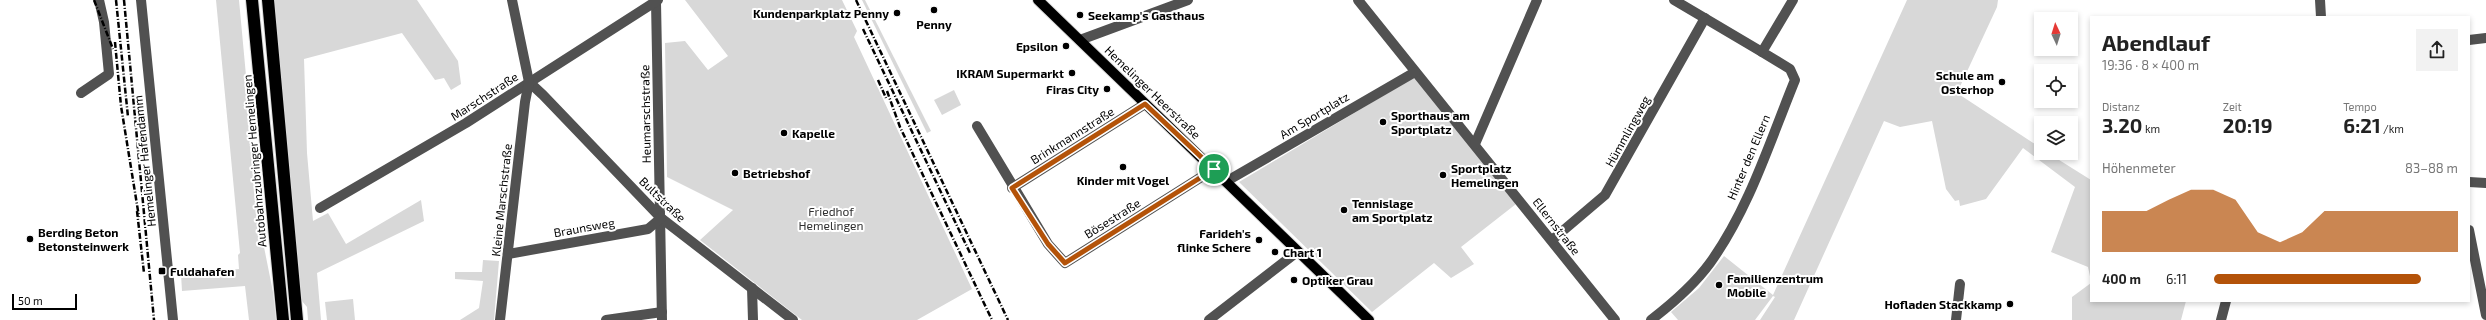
<!DOCTYPE html>
<html lang="de">
<meta charset="utf-8">
<style>
body{margin:0;font-family:"Exo 2",sans-serif;background:#f2f2f2;color:#222;height:100vh;display:flex;flex-direction:column;font-size:15px;white-space:nowrap}
*{box-sizing:border-box;margin:0}
p{font-size:13px;color:#767676}
.icon{flex:none;width:22px;height:22px;fill:none;stroke:currentColor;stroke-width:2;stroke-linecap:round;stroke-linejoin:round}
.map{position:relative;flex:1;overflow:hidden}
.panel{position:absolute;left:2090px;top:16px;width:380px;height:286px;display:flex;flex-direction:column;background:#fff;border-radius:0px;box-shadow:0 2px 6px #0003}
.panel>*{flex:none}
.needle{width:26px;rotate:356deg}
.fabs{position:absolute;left:2034px;top:12px;display:grid;gap:8px}
.fabs a{display:grid;place-items:center;width:44px;height:44px;border-radius:0px;background:#fff;box-shadow:0 2px 6px #0003;font-size:20px}
.scale{position:absolute;left:12px;bottom:10px;width:65px;box-sizing:border-box;padding-left:4px;border:2px solid #000;border-top:0;font-size:11px;line-height:14px;white-space:nowrap;color:#000;-webkit-text-stroke:3px #fff;paint-order:stroke}
.pin{position:absolute;display:grid;place-items:center;width:34px;height:34px;color:#fff;margin:-17px;border:2px solid #fff;border-radius:50%;box-shadow:0 1px 4px #0007}
.round{display:grid;place-items:center;flex:none;width:42px;height:42px;border-radius:0px;background:#f2f2f2}
.overview{display:flex;align-items:center;justify-content:space-between;height:68px;padding:0 12px}
h1{font-size:22px;font-weight:700;line-height:30px}
.stats{display:grid;grid-template-columns:repeat(3,1fr);gap:6px;height:68px;padding:4px 12px}
.stats div{display:grid;align-content:center}
.stats b{font-size:20px;font-weight:700}
.stats small{font-size:11px;font-weight:400}
.stats p{font-size:11px}
.chart{height:112px;padding:8px 12px}
.chart p{display:flex;justify-content:space-between}
.chart svg{width:100%;height:72px;margin-top:4px;fill:#b45309;opacity:.7}
ul{padding:0 12px;list-style:none;font-size:13px}
li{display:grid;grid-template-columns:64px 48px 1fr;align-items:center;height:30px}
li i{height:10px;border-radius:5px;background:#b45309}
.map>svg:first-child{display:block}
.green{fill:#d8d8d8}
.lines{fill:none;stroke-linecap:round;stroke-linejoin:round}
.major-casing{stroke:#dbdbdb;stroke-width:12}
.highway-casing{stroke:#dbdbdb;stroke-width:14}
.minor{stroke:#515151;stroke-width:10}
.major{stroke:#000;stroke-width:10}
.highway{stroke:#000;stroke-width:12}
.rail{stroke:#000;stroke-width:2.5;stroke-dasharray:6 2 1 2;stroke-linecap:butt}
.route-casing{stroke:#fff;stroke-width:8}
.route{stroke:#b45309;stroke-width:5}
.poi-dot{fill:#000;stroke:#fff;stroke-width:1.5}
.labels{text-anchor:middle;dominant-baseline:central;stroke-width:4;stroke-linejoin:round;paint-order:stroke}
.poi-label{font-size:12px;font-weight:bold;fill:#000;stroke:#fff;text-anchor:start}
.street-label{font-size:12px;fill:#000;stroke:#fff}
.park-label{font-size:12px;fill:#2f2f2f;stroke:#fff}
</style>
<div class="map">
<svg width="2486" height="320" viewBox="0 0 2486 320">
<rect width="100%" height="100%" fill="#fff"/>
<g class="green">
<path d="M216 0H239L260 227 273 292 276 320H249L245 286 182 291 181 274 239 269 238 255 240 253Z"/>
<path d="M274 0H417L458 61 461 84 451 90 444 78 435 80 402 33 304 59 307 153 313 221 328 213 346 244 421 200 424 221 317 273 321 320H308L307 307 302 301Z"/>
<path d="M685 0H842L857 31 854 37 972 289 917 320H802L700 240 733 210 667 177 665 43 685 41 708 70 728 56Z"/>
<path d="M862 0H865L931 131 927 133Z"/>
<path d="M1907 0H1998L1997 7 1957 93 2041 148V153H2048L2091 180V281L2088 267 2051 252 2075 187 2023 148 1986 199 1960 206 1959 200 1955 201 1946 189 1932 121 1900 127 1884 121 1794 320H1760L1775 297 1773 296 1755 320H1678L1671 312 1699 288 1724 256 1773 295Z"/>
<path d="M1416 76 1516 204 1461 247 1474 264 1451 278 1434 263 1372 312 1239 182Z"/>
<path d="M954 90 961 105 942 115 934 100Z"/>
<path d="M483 260 499 261 494 320H460L479 308 483 281 455 279V272H482Z"/>
<path d="M2091 283V301H2186L2181 320H2072V297Z"/>
<path d="M353 299 355 320H327L325 302Z"/>
</g>
<g class="lines">
<defs>
<path id="major" d="M1038 0 1369 320"/>
<g id="highway">
<path d="M252 0 283 320"/>
<path d="M268 0 297 320"/>
</g>
</defs>
<use href="#major" class="major-casing"/>
<use href="#highway" class="highway-casing"/>
<g class="minor">
<path d="M141 0 173 320"/>
<path d="M1358 0 1615 320"/>
<path d="M1674 0 1762 52"/>
<path d="M2320 0 2321 17"/>
<path d="M656 2 662 320"/>
<path d="M1080 40 1188 0"/>
<path d="M2469 40 2486 38"/>
<path d="M529 82 543 95 661 218 793 320"/>
<path d="M81 93 109 74 104 22 99 0"/>
<path d="M977 126 1048 244 1065 263 1214 169"/>
<path d="M1475 144 1537 0"/>
<path d="M1227 181 1415 72"/>
<path d="M2469 182 2486 183"/>
<path d="M1012 188 1145 104"/>
<path d="M320 208 466 123 658 0"/>
<path d="M2469 230 2486 315"/>
<path d="M1552 240 1605 195 1705 18"/>
<path d="M508 254 648 229 661 218"/>
<path d="M752 288 753 320"/>
<path d="M500 320 525 102 529 82 512 0"/>
<path d="M606 320 662 312"/>
<path d="M1209 320 1297 252"/>
<path d="M1651 320C1673 303 1694 285 1710 263 1749 209 1770 141 1795 80L1790 69 1762 52 1793 0"/>
<path d="M1956 320 1960 284"/>
<path d="M2221 320 2226 301"/>
</g>
<use href="#major" class="major"/>
<use href="#highway" class="highway"/>
<g class="rail">
<path d="M94 0 113 49"/>
<path d="M116 0 128 117"/>
<path d="M124 0 154 320"/>
<path d="M856 0 1008 320"/>
<path d="M863 29 970 253"/>
<path d="M115 42 121 106 139 217"/>
<path d="M878 80 886 98"/>
<path d="M887 91 900 127 992 320"/>
<path d="M137 211 144 273"/>
</g>
</g>
<g class="lines">
<defs>
<path id="route" d="M1145 104 1214 169 1065 263 1048 244 1012 188Z"/>
</defs>
<use href="#route" class="route-casing"/>
<use href="#route" class="route"/>
</g>
<g class="poi-dot">
<circle cx="934" cy="10" r="4"/>
<circle cx="897" cy="13" r="4"/>
<circle cx="1080" cy="15" r="4"/>
<circle cx="1066" cy="46" r="4"/>
<circle cx="1072" cy="73" r="4"/>
<circle cx="2002" cy="82" r="4"/>
<circle cx="1107" cy="89" r="4"/>
<circle cx="1383" cy="122" r="4"/>
<circle cx="784" cy="133" r="4"/>
<circle cx="1123" cy="167" r="4"/>
<circle cx="735" cy="173" r="4"/>
<circle cx="1443" cy="175" r="4"/>
<circle cx="1344" cy="210" r="4"/>
<circle cx="30" cy="239" r="4"/>
<circle cx="1259" cy="240" r="4"/>
<circle cx="1275" cy="252" r="4"/>
<rect x="158" y="267" width="8" height="8" rx="2"/>
<circle cx="1294" cy="280" r="4"/>
<circle cx="1719" cy="285" r="4"/>
<circle cx="2010" cy="304" r="4"/>
</g>
<g class="labels">
<g class="poi-label">
<text x="889" y="13" text-anchor="end">Kundenparkplatz Penny</text>
<text x="1088" y="15">Seekamp's Gasthaus</text>
<text x="934" y="24" text-anchor="middle">Penny</text>
<text x="1058" y="46" text-anchor="end">Epsilon</text>
<text x="1064" y="73" text-anchor="end">IKRAM Supermarkt</text>
<text x="1994" y="75" text-anchor="end">Schule am<tspan x="1994" dy="14">Osterhop</tspan></text>
<text x="1099" y="89" text-anchor="end">Firas City</text>
<text x="1391" y="115">Sporthaus am<tspan x="1391" dy="14">Sportplatz</tspan></text>
<text x="792" y="133">Kapelle</text>
<text x="1451" y="168">Sportplatz<tspan x="1451" dy="14">Hemelingen</tspan></text>
<text x="743" y="173">Betriebshof</text>
<text x="1123" y="180" text-anchor="middle">Kinder mit Vogel</text>
<text x="1352" y="203">Tennislage<tspan x="1352" dy="14">am Sportplatz</tspan></text>
<text x="38" y="232">Berding Beton<tspan x="38" dy="14">Betonsteinwerk</tspan></text>
<text x="1251" y="233" text-anchor="end">Farideh's<tspan x="1251" dy="14">flinke Schere</tspan></text>
<text x="1283" y="252">Chart 1</text>
<text x="170" y="271">Fuldahafen</text>
<text x="1727" y="278">Familienzentrum<tspan x="1727" dy="14">Mobile</tspan></text>
<text x="1302" y="280">Optiker Grau</text>
<text x="2002" y="304" text-anchor="end">Hofladen Stackkamp</text>
</g>
<g class="street-label">
<text transform="translate(1153 92) rotate(44)">Hemelinger Heerstraße</text>
<text transform="translate(484 96) rotate(-33)">Marschstraße</text>
<text transform="translate(645 114) rotate(-91)">Heumarschstraße</text>
<text transform="translate(1314 115) rotate(-31)">Am Sportplatz</text>
<text transform="translate(1627 131) rotate(-61)">Hümmlingweg</text>
<text transform="translate(1072 135) rotate(-32)">Brinkmannstraße</text>
<text transform="translate(1748 157) rotate(-67)">Hinter den Ellern</text>
<text transform="translate(144 161) rotate(-96)">Hemelinger Hafendamm</text>
<text transform="translate(254 161) rotate(-95)">Autobahnzubringer Hemelingen</text>
<text transform="translate(663 199) rotate(44)">Bultstraße</text>
<text transform="translate(501 200) rotate(-84)">Kleine Marschstraße</text>
<text transform="translate(1112 218) rotate(-32)">Bösestraße</text>
<text transform="translate(1557 226) rotate(52)">Ellernstraße</text>
<text transform="translate(584 227) rotate(-10)">Braunsweg</text>
</g>
<g class="park-label">
<text x="831" y="211">Friedhof<tspan x="831" dy="14">Hemelingen</tspan></text>
</g>
</g>
</svg>
<div class="fabs">
<a><svg class="needle" viewBox="-14 -14 28 28"><path d="M0-13l5 13h-10z" fill="#e53935"/><path d="M0 13l5-13h-10z" fill="#767676"/></svg></a>
<a><svg class="icon" aria-label="locate" viewBox="0 0 24 24"><circle cx="12" cy="12" r="6"/><path d="M12 2v4M12 18v4M2 12h4M18 12h4"/></svg></a>
<a><svg class="icon" aria-label="layers" viewBox="0 0 24 24"><path d="M12 4l9 5-9 5-9-5zM3 14l9 5 9-5"/></svg></a>
</div>
<div class="scale">50 m</div>
<div class="pin" style="left:1214px;top:169px;background:#1e9e55"><svg class="icon" aria-label="arrive" viewBox="0 0 24 24"><path d="M6 21V4h12l-3 4 3 4H6"/></svg></div>
<section class="panel">
<div class="overview"><div><h1>Abendlauf</h1><p>19:36 · 8 × 400 m</p></div><a class="round"><svg class="icon" aria-label="share" viewBox="0 0 24 24"><path d="M12 15V3M7 8l5-5 5 5M5 13v7h14v-7"/></svg></a></div>
<div class="stats">
<div><p>Distanz</p><b>3.20<small> km</small></b></div>
<div><p>Zeit</p><b>20:19</b></div>
<div><p>Tempo</p><b>6:21<small> /km</small></b></div>
</div>
<div class="chart"><p><span>Höhenmeter</span>83–88 m</p>
<svg viewBox="0 0 160 44" preserveAspectRatio="none"><path d="M0 44V19L10 19L20 19L30 12L40 6L50 6L60 12L70 32L80 38L90 32L100 19L110 19L120 19L130 19L140 19L150 19L160 19V44z"/></svg>
</div>
<ul>
<li><b>400 m</b>6:11<i style="width:85%"></i></li>
</ul>
</section>
</div>
